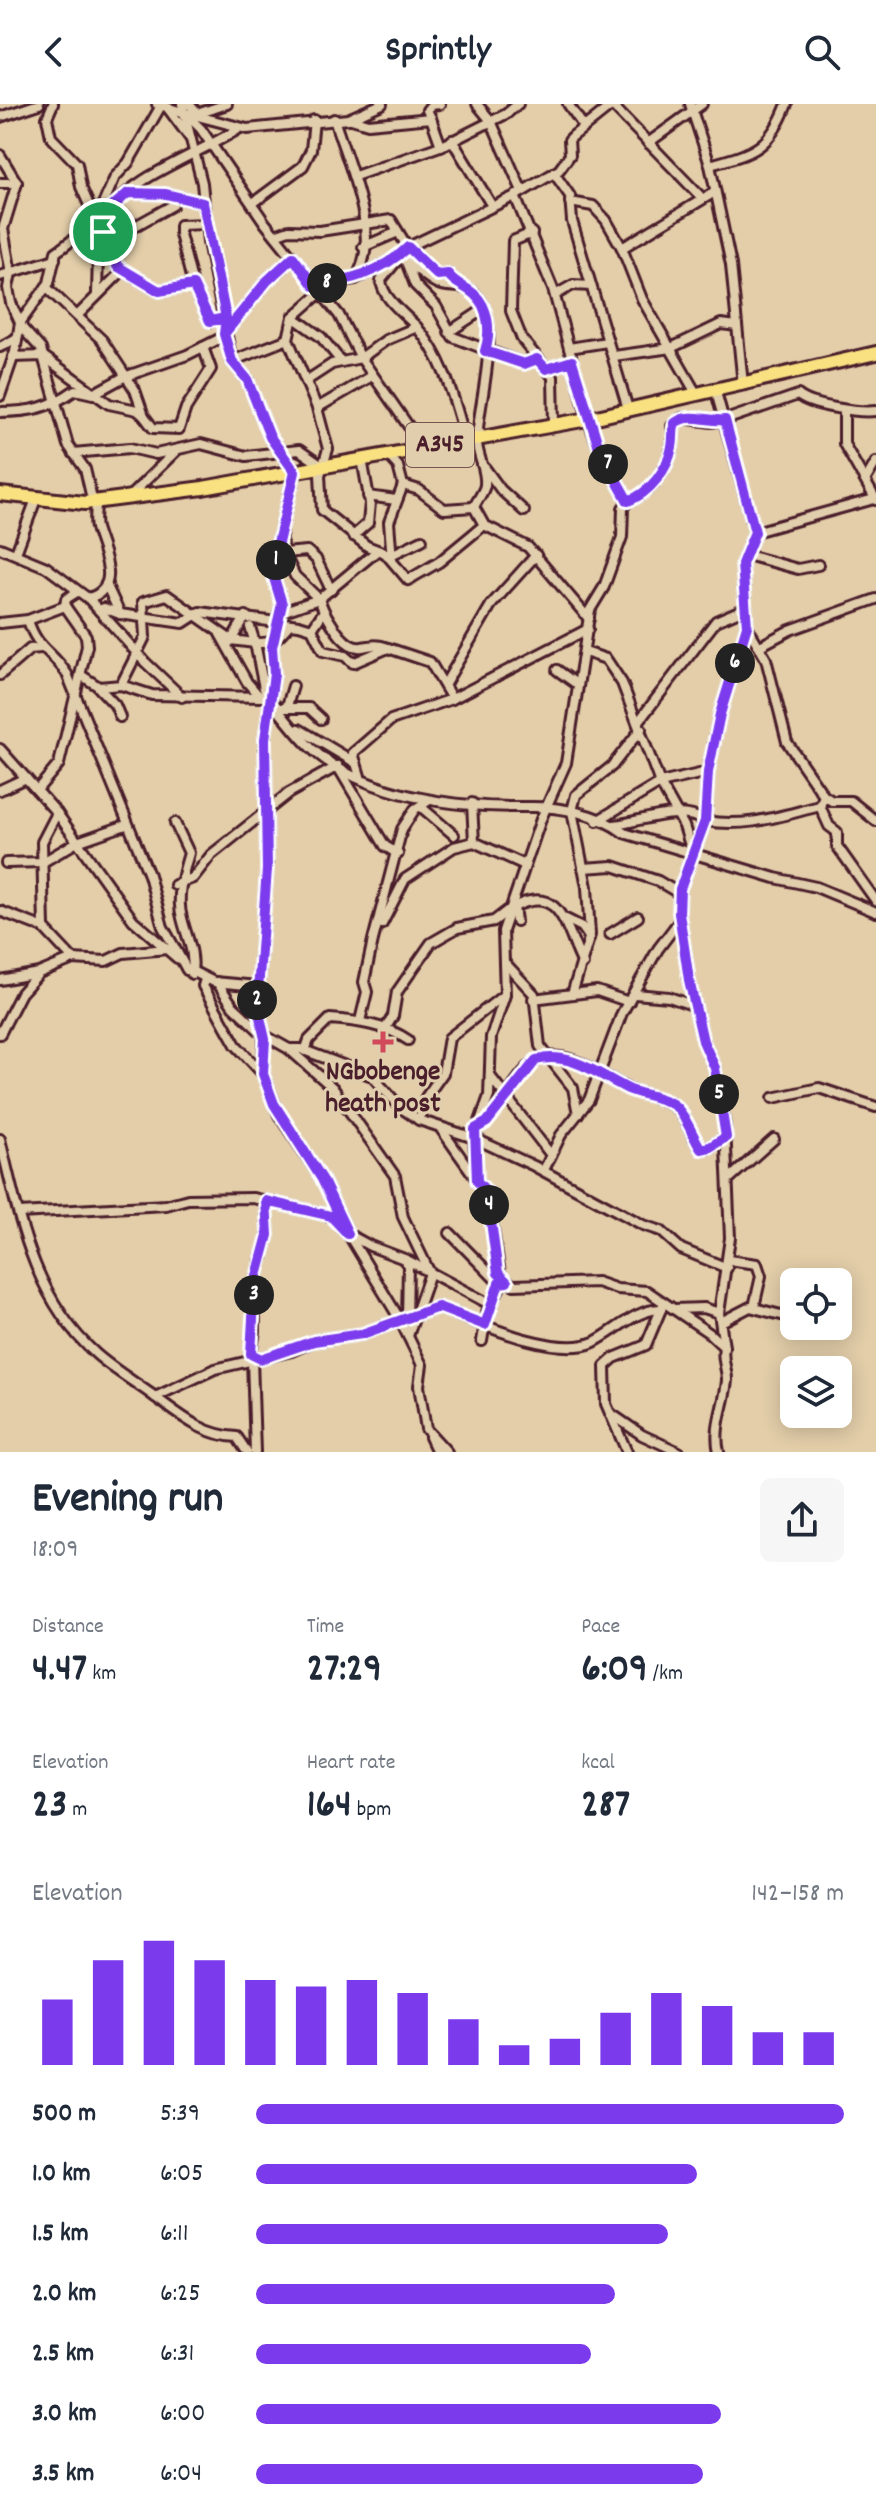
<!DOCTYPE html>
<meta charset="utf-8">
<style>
body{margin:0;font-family:Dekko,sans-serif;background:#f6f6f7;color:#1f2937;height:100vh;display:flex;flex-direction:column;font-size:30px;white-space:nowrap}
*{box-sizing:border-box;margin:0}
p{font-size:26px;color:#747a83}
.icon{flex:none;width:44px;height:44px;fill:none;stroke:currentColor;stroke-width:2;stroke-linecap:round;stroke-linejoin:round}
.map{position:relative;height:1348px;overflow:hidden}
.panel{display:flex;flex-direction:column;background:#fff;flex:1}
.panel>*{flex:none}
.tools{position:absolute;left:780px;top:1164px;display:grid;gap:16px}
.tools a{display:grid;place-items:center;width:72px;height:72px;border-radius:12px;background:#fff;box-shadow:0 4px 20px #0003;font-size:40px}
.pin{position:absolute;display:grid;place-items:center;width:68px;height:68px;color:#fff;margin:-34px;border:4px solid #fff;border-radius:50%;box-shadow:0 2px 8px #0007}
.km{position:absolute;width:40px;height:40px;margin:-20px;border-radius:50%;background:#222;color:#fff;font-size:22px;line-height:40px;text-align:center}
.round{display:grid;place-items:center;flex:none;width:84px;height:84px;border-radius:12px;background:#f6f6f7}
.summary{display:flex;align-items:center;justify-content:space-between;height:136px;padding:0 32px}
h1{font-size:44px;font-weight:700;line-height:60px}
.metrics{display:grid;grid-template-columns:repeat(3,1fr);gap:12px;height:136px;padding:8px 32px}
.metrics div{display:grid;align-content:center}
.metrics b{font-size:40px;font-weight:700}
.metrics small{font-size:22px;font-weight:400}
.metrics p{font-size:22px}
.chart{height:224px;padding:16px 32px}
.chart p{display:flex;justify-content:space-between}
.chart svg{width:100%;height:144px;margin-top:8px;stroke:#7c3aed;stroke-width:6}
ul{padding:0 32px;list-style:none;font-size:26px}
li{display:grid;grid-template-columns:128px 96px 1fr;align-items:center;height:60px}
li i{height:20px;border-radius:10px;background:#7c3aed}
header{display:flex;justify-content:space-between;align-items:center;height:104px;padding:0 32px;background:#fff;font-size:36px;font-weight:700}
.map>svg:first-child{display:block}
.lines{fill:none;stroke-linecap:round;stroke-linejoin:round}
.minor-casing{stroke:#4a1f2b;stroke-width:14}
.highway-casing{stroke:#4a1f2b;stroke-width:18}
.minor{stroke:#e1ceac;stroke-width:8}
.highway{stroke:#f9e181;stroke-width:12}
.route-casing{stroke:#fff;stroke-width:16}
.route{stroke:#7c3aed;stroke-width:10}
.poi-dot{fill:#d1495b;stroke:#e1ceac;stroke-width:3}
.labels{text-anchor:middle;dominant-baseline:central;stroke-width:6;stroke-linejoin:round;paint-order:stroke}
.shield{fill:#e1ceac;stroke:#775452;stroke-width:2}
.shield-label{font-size:26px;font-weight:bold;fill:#4a1f2b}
.poi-label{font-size:28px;font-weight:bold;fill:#4a1f2b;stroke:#e1ceac}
</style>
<header><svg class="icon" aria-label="back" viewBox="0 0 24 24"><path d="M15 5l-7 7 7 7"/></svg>Sprintly<svg class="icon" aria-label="search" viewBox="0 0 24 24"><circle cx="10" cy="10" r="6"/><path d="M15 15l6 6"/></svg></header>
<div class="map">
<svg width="876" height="1348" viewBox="0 0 876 1348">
<rect width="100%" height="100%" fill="#e3cea9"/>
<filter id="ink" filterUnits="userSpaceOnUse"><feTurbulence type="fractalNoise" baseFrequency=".0125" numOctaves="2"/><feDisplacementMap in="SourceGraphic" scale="16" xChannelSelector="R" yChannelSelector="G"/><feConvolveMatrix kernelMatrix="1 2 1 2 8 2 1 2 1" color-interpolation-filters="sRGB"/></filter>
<g filter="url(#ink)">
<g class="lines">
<defs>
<g id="minor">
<path d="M53 0 47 14 51 33 77 60 81 83 96 117 110 136 117 162 123 166"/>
<path d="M157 0 185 9 201 25 265 119 339 211 361 254 423 343"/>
<path d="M182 0 202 79 208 138 232 257 247 275 270 333 295 368 276 447 274 474 282 500 272 543 274 570 265 635 267 765 257 900 264 931 289 945H301L372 972 401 1004 419 1016 474 1034 534 1062 643 1121 661 1127 681 1145 727 1164"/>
<path d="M189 0 198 10"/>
<path d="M477 0 491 17 522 87"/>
<path d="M568 0 584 23"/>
<path d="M611 0 702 94"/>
<path d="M690 0 710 61 731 161 743 281"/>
<path d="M167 3 190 34"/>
<path d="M186 9 247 25 348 15 382 0"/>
<path d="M197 10 227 0"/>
<path d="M0 13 39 0"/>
<path d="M431 14 427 6 431 1 440 0"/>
<path d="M334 15C347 59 384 134 355 175"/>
<path d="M351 15 368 20 431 14 441 42"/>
<path d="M452 36 492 102"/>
<path d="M648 39 702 0"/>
<path d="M0 51 17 79 3 125 11 169 8 184 11 199 23 225 41 245 68 341 85 365 93 399"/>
<path d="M710 61C753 49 770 45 787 0"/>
<path d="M554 69 570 92 572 117 628 305"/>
<path d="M355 72 446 40 506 10 518 0"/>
<path d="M0 79H17"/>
<path d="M128 89 166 90 203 99"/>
<path d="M515 92 553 185 588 315 600 347 628 397 623 404 622 433 604 483 590 506 566 659 541 715 503 827 505 891 491 933 489 992 474 1034 477 1077 487 1088 501 1175 514 1181 597 1178 617 1185 647 1187 709 1229 724 1243C721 1255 727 1264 727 1276 725 1301 713 1323 719 1348"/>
<path d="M570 98 593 102 606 116 622 144 642 195 697 291"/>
<path d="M253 99 303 62 311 46 314 16"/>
<path d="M99 109 115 73 128 59 162 0"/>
<path d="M206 120 180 121V130L193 181 210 217 226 214"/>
<path d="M86 128 98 148 97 190"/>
<path d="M532 129 513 137 511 207 522 235 553 273 554 320"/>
<path d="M275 131 289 126 320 127 391 116 413 152 437 171 448 170 458 182"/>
<path d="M110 136 173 101"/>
<path d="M363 143 398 128"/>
<path d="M622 144 713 89"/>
<path d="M405 155 415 181 436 202 453 233 524 260 537 255"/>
<path d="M405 157C418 163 427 177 441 181 452 184 465 180 475 190 505 218 477 301 477 338 477 352 487 366 485 381 484 388 477 396 474 403"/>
<path d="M0 172 55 155"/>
<path d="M314 182 355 175 395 155"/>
<path d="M46 183 102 236 135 286 144 312 153 324 179 325 186 304 211 265 203 243"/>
<path d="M319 190 293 213 288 235 317 304 328 345 320 371 322 406 367 442 385 449 408 476 439 458 484 421"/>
<path d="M555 191 573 181 591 182"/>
<path d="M78 211 123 166 159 187 193 181"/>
<path d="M293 213 321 233 340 256"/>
<path d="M449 228 484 205"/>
<path d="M224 230 267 177 293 153"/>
<path d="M0 243 17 234"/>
<path d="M569 244 607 238"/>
<path d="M614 252 671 244 721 220 737 222"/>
<path d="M13 253 43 252 109 300 137 306 144 312"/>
<path d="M232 257 288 235"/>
<path d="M546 265 572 257"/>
<path d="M306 277 332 260 361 254 386 236 417 223"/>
<path d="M716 288 755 428 742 460 747 522 766 555 787 638 824 692 832 697H851L876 717"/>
<path d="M0 292 15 248 20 219 49 179 56 148C90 126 114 94 149 73 178 56 208 43 237 26"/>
<path d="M317 304 372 272"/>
<path d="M844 307V340L876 396"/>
<path d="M0 308C30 308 50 304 75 286L93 290 124 273 187 251 227 231"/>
<path d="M480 329 463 327C453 290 441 249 414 220 402 208 382 193 381 176L408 143 515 92 559 66 570 51 569 36 573 32 612 1"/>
<path d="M73 349 130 344 156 350 201 340 246 352 299 346 322 362"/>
<path d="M387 350 398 362 403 381 419 386 444 405 474 403"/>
<path d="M485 364 501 386 524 407"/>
<path d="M866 375 876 358"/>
<path d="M131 391 176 347"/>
<path d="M368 392 396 396"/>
<path d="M628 397C656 387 678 351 672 322L682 314 711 318 725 316 798 291C810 302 859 309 876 307"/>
<path d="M474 403 484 421 528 443 589 515"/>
<path d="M755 428 874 395"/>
<path d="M281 430 284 449 295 472 319 495"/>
<path d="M353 432 368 419 370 399 362 355"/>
<path d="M0 444 46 463 89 495 145 558 182 593"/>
<path d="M16 449 36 395"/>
<path d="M284 449 307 447 316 455 331 486"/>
<path d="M747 451 798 465 818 461"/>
<path d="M389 452 422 436"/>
<path d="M392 456 389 418 403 381"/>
<path d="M106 480 120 510"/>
<path d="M88 494C124 485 102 446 96 424 94 416 96 407 96 399"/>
<path d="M99 506 104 504 120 510 183 519 200 508 299 521 312 525 323 547 345 552 353 559 388 544 430 558 452 595"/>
<path d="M324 507C331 519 345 546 362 543 373 541 377 540 388 544"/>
<path d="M279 509 319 495"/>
<path d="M28 516C36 544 52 547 67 570L149 771 163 823 187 866"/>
<path d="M0 519 28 516 65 502 66 495 77 488"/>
<path d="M250 523 255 539C275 540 277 534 289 521"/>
<path d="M312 525 324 507 319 495 377 447"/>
<path d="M220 530 247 578 259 592"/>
<path d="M230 538 246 512"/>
<path d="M760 542 790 526 876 495"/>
<path d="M585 548 606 555 622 579 660 679 684 722 692 748"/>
<path d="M557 566 578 581"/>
<path d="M0 571 30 545 41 544"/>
<path d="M81 571 99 583 121 581 152 591 265 593 279 604H309L321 615"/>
<path d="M445 580 491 501 536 451"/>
<path d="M121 581 145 533 143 498 167 491 231 536 255 539 266 594"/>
<path d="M99 584 115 601 120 613"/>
<path d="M270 597C284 612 296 630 311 644 364 693 457 704 526 703 558 702 598 709 624 729L775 774 816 783 876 808"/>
<path d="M287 602 293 582"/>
<path d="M639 617 716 517 746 504"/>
<path d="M299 625 356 659"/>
<path d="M0 645 57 709 133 816 177 854"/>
<path d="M338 663 385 742 398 750"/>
<path d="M360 672 353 649 391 616 452 595 588 525"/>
<path d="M0 686 26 674"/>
<path d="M37 686 59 660 87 542 86 532 65 502"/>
<path d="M472 699 474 738"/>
<path d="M420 702 454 731"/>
<path d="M820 702 829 722 837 728V742L876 797"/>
<path d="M597 717 660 679 708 668"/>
<path d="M175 719 189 749C183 769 176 793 182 814 187 835 195 847 192 870"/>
<path d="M614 721C644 717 677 701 705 717L708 668 720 610 747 522"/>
<path d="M6 759 43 758 77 738 126 721"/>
<path d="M583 764 613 762 658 777 680 790"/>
<path d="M175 781 193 774 211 751 289 689 338 662"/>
<path d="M0 807 44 824 73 855"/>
<path d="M566 815 582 823 589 833"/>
<path d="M516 817 514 803C562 778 566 828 583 860"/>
<path d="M382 820 405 775 454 743 474 738 525 761"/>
<path d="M44 824 42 738 57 709"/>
<path d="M610 830 638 813"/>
<path d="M506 860 534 890 540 942 573 984 578 1010"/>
<path d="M186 864 214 878 258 882"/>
<path d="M205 875 203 882 236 941 263 970 279 1011 322 1075 350 1133 399 1214 422 1261 419 1282 426 1325 447 1348"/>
<path d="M0 876 39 869 73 855 106 857 123 849 167 845"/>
<path d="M217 878 233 902 264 931 263 970"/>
<path d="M572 890 590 831 587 783 572 707 576 691 612 662 641 625"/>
<path d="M635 890 669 893 695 902"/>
<path d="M533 895 597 887 629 898"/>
<path d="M360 917 367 888 364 878 373 836 402 725 415 705 428 697"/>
<path d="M385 925 393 912 397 888 431 839 457 824 494 817 507 807"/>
<path d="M0 930 21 889 38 870"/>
<path d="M289 945 333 984 395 1072 403 1113 430 1169 408 1232"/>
<path d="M305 947 309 936 330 915C357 917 386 921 408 936"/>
<path d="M490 972 551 1051"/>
<path d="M773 994 819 984 876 1003"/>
<path d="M419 1016 426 993 443 969 449 934 504 891"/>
<path d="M477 1024C502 1008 517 966 538 956 568 942 604 974 629 985 642 991 665 994 675 1003 685 1011 692 1033 701 1045L710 1043 726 1033"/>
<path d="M441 1025 477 1076"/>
<path d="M0 1035C19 1113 33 1194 96 1250 113 1265 133 1277 151 1290 179 1310 201 1331 237 1333L247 1348"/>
<path d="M544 1066 561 1031 589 996 622 909 658 845 680 816"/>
<path d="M729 1075 774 1035"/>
<path d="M19 1109 166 1101 188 1095 253 1094 331 1112 348 1130 370 1142 407 1156 491 1201"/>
<path d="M450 1129 499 1179"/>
<path d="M404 1156 408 1161 407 1216"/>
<path d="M728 1156 757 1160 761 1172 754 1203"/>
<path d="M674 1205 704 1204 719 1209"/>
<path d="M721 1218 750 1203 781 1211 794 1206"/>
<path d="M482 1237 487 1208 502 1179"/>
<path d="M724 1243 719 1209 730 1134 725 1021 715 964 703 937 689 876 679 809 680 785 705 717C748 724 779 712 820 702L824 692"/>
<path d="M252 1255 255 1348"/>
<path d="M256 1255 251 1250 255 1227V1179L268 1131 266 1097"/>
<path d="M155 1293 215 1265 292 1247 314 1237 362 1230 438 1203C474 1217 556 1255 594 1238 616 1227 634 1206 661 1205"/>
<path d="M610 1309 642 1331 679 1348"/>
<path d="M430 1333 437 1348"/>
<path d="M627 1348 606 1300 605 1262 614 1254 646 1241 662 1203"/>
</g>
<path id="highway" d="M0 390 85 399 203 384 588 315 876 249"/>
</defs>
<use href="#minor" class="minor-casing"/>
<use href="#highway" class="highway-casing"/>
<use href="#minor" class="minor"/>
<use href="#highway" class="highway"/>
</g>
</g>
<g class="lines" filter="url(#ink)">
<defs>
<path id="route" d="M103 128 110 136 117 162 159 187 193 181 210 217 226 214 224 230 232 257 247 275 270 333 295 368 276 447 274 474 282 500 272 543 274 570 265 635 267 765 257 900 265 935 263 970 274 1000 322 1075 348 1130 331 1112 266 1097 268 1131 255 1179 251 1250 261 1255 314 1237 362 1230 438 1203 485 1221 499 1179 507 1178 498 1169 487 1088 477 1077 475 1025 487 1018 536 956C571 947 599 971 628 985 641 991 664 993 675 1002 685 1010 693 1033 701 1045L710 1043 726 1033 715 964 703 937 689 876 679 809 680 785 705 717 708 668 720 610 747 522 742 460 755 428 725 316C708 318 690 308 675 319 672 326 674 334 672 343 668 365 650 389 628 397L600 347 572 257 546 265 537 255 524 260 485 247C491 229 489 203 474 190 464 181 456 181 448 170L437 171 408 143C381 169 349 176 314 182L293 153 267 177 224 230 226 214 203 99 166 90 128 89 96 117 103 128"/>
</defs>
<use href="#route" class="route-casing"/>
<use href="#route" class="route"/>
</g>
<path class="poi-dot" d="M379 926h8v8h8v8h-8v8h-8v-8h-8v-8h8z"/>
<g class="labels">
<rect class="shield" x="406" y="319" width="68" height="44" rx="6"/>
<g class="shield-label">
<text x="440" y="341">A345</text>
</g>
<g class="poi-label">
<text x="383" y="970">NGbobenge<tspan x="383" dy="32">heath post</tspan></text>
</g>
</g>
</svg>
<div class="tools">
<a><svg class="icon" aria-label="locate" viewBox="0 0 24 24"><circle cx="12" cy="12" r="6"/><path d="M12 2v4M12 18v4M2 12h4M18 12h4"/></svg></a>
<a><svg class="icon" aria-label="layers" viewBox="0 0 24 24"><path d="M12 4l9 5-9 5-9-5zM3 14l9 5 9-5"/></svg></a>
</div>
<div class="pin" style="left:103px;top:128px;background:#1e9e55"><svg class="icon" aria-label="arrive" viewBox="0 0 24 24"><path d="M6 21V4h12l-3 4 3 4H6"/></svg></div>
<b class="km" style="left:276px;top:456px">1</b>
<b class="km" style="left:257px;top:896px">2</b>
<b class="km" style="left:254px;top:1191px">3</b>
<b class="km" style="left:489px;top:1101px">4</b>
<b class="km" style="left:719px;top:990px">5</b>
<b class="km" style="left:735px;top:559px">6</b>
<b class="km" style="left:608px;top:360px">7</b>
<b class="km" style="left:327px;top:179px">8</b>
</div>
<section class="panel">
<div class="summary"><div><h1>Evening run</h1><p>18:09</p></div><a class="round"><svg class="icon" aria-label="share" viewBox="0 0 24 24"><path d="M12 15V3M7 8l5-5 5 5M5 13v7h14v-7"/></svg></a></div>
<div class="metrics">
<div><p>Distance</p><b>4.47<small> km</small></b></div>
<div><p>Time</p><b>27:29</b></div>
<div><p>Pace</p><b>6:09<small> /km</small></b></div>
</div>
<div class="metrics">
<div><p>Elevation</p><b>23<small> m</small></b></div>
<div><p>Heart rate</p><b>164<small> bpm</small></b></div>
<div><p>kcal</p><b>287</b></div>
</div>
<div class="chart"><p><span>Elevation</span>142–158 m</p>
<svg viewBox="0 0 160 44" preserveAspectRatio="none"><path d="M5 44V24M15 44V12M25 44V6M35 44V12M45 44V18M55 44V20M65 44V18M75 44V22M85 44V30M95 44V38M105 44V36M115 44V28M125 44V22M135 44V26M145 44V34M155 44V34"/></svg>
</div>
<ul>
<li><b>500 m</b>5:39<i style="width:100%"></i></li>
<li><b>1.0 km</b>6:05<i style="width:75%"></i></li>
<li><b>1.5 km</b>6:11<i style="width:70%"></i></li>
<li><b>2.0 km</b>6:25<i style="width:61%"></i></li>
<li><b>2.5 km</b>6:31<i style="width:57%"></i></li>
<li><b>3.0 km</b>6:00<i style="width:79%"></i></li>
<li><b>3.5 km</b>6:04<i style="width:76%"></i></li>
</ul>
</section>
